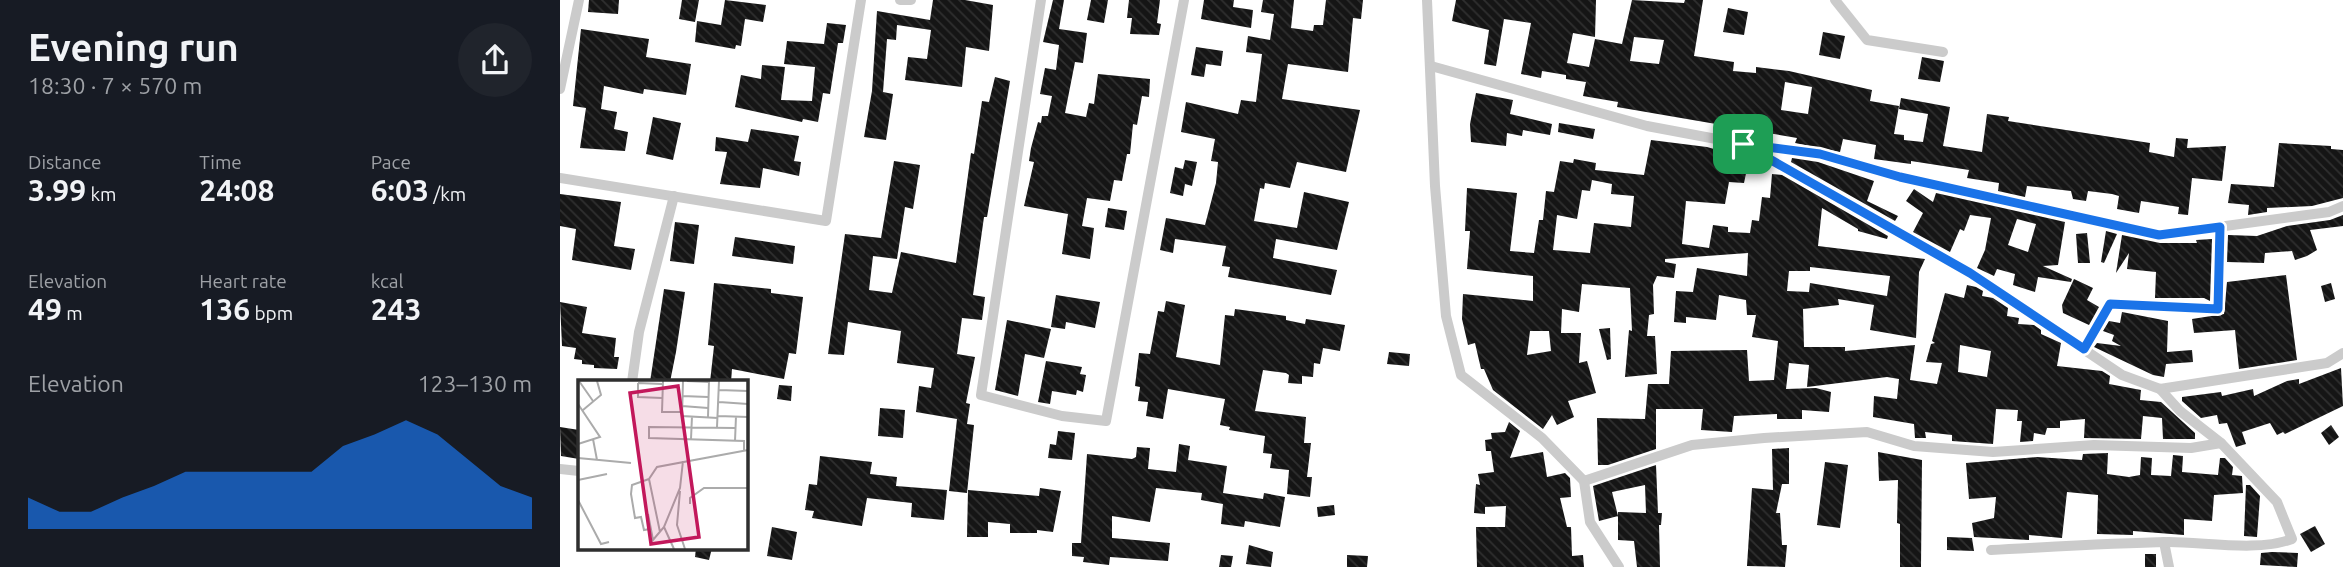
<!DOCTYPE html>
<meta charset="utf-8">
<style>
body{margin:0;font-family:Ubuntu,sans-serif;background:#20242c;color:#f1f3f6;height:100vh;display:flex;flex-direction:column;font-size:26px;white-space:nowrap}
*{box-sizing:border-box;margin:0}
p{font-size:23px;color:#9ea1a6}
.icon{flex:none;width:38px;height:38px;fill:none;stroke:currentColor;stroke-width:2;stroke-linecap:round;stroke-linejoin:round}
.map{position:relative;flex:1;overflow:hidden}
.details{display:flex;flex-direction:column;background:#171b24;width:560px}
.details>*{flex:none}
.pin{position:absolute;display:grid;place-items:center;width:60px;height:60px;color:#fff;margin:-30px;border-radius:14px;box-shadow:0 4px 10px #0006}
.round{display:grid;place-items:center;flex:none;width:74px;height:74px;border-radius:37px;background:#20242c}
.overview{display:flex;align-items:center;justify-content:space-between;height:119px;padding:0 28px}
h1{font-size:38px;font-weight:700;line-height:52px}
.stats{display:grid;grid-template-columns:repeat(3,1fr);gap:10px;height:119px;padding:7px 28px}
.stats div{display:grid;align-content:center}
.stats b{font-size:30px;font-weight:700}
.stats small{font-size:19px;font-weight:400}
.stats p{font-size:19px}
.chart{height:196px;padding:14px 28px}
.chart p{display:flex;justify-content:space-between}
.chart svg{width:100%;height:126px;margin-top:7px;fill:#1a73e8;opacity:.7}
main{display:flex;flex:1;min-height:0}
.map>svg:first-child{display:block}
.building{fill:url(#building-back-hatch);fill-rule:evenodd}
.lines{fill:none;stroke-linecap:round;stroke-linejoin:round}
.minor{stroke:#cbcbcb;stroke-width:10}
.route-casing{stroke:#fff;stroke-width:14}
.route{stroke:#1a73e8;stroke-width:9}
.inset-road{fill:none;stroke:#ababab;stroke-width:2}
.view{fill:#c2185b;fill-opacity:0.15;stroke:#c2185b;stroke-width:3.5}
.inset-edge{fill:none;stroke:#2e2e2e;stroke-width:3.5}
</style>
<main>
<section class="details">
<div class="overview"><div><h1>Evening run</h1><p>18:30 · 7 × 570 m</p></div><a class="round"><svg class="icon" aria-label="share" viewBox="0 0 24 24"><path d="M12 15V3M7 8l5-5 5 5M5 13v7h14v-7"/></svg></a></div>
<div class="stats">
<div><p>Distance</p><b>3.99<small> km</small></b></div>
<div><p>Time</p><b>24:08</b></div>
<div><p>Pace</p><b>6:03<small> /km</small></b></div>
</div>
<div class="stats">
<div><p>Elevation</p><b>49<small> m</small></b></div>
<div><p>Heart rate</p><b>136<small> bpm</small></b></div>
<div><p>kcal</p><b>243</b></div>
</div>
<div class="chart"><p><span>Elevation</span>123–130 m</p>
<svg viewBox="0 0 160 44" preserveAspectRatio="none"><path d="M0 44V33L10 38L20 38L30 33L40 29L50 24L60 24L70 24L80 24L90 24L100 15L110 11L120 6L130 11L140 20L150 29L160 33V44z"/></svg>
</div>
</section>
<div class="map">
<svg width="1783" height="567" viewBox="0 0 1783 567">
<defs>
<pattern id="building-back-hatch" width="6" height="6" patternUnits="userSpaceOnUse" patternTransform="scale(1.75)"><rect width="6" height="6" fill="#151515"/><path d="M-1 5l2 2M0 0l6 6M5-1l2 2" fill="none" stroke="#2f2f2f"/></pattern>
</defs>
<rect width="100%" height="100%" fill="#fff"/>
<g class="building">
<path d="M29 0H59L58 14 28 12Z"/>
<path d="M122 0H139L135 22 119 19Z"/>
<path d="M165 0 206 5 203 22 185 19 181 46 176 45 175 49 135 42 137 21 161 25Z"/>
<path d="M373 0H405L433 5 429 51 406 47 402 87 345 80 348 57 367 59 371 30 337 25 336 40 327 39 323 92 333 94 326 140 304 137 312 91 317 11 370 20Z"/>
<path d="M493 0H504L499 29 527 33 523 63 515 62 505 113 526 117 529 103 534 104 538 74 590 79 589 97 582 96 577 125 573 124 570 154H567L562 181 554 180 550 201 527 198 522 226 534 228 530 259 502 254 508 214 464 206 474 162 469 161 471 148 478 122 481 123 482 116H488L492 96 480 94 485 68 496 70 499 45 483 42Z"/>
<path d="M531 0H548L544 23 527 20Z"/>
<path d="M569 0H600L597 23 601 24 599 35 570 34 572 18H567Z"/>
<path d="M644 0H674L673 7 693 10 691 28 641 19Z"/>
<path d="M703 0H734L731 28 753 31 754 25H763L766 0H803L801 19 793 18 788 72 728 64 722 99 800 110 786 172 737 162 730 188 705 183 704 189 700 188 694 221 737 228 744 192 789 202 777 250 716 239 713 258 777 270 771 295 668 277 670 267 662 266 666 246 615 239 613 253 600 250 606 218 645 225 656 183 658 162 651 161 655 139 621 132 626 102 678 114 681 100 696 102 702 54 686 52 688 36 710 40 714 14 701 12Z"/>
<path d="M896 0H1036L1035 37 1013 33 1007 63 1029 67 1035 39 1062 44 1072 0 1124 3 1125 0H1143L1134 56 1174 62 1173 71 1196 73V67L1229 71 1312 90 1310 101 1339 106 1334 134 1344 135V140L1363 142 1368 114 1339 109 1341 98 1390 107 1383 146 1422 152 1427 114 1449 117 1448 121 1590 143 1589 152 1614 157 1616 138 1628 139 1627 148 1666 146 1662 181 1632 178 1628 215 1618 214 1619 207 1581 201 1579 213 1557 209 1559 196 1552 194 1528 191 1526 201 1513 199 1511 191 1467 186 1465 197 1438 191 1439 183 1407 178 1409 170 1351 161V164L1314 159 1316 145 1283 139 1280 152 1235 143 1237 138 1057 107 1058 102 1023 96 1026 82 1006 79V75L982 71 981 78 961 74 971 23 944 19 936 66 924 64 929 30 892 21ZM1074 37 1104 40 1099 64 1070 61ZM1225 82 1252 87 1248 114 1221 110Z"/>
<path d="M1168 8 1188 12 1184 35 1163 32Z"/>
<path d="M267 23 286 25 283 43H278L270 94 263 93 258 122 243 119 242 122 175 107 181 75 201 79 202 65 225 67 221 100 252 101 255 67 224 64 227 41 264 44Z"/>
<path d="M21 29 89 39 86 57 131 64 126 95 84 89 83 94 44 86 41 109 57 112 54 129 68 132 65 151 20 148 26 108 13 106Z"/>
<path d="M1263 32 1285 36 1280 59 1259 55Z"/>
<path d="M636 47 663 51 661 66 646 64 644 77 631 75Z"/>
<path d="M1362 57 1384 61 1380 82 1358 79Z"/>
<path d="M435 77 450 81 427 217H424L413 295 425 297 422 320 402 318 397 354 415 357 406 403 410 404 407 424 414 425 407 493 389 491 397 419 356 412 359 386 371 388 374 368 337 363 341 331 288 322 284 355 268 354 285 234 321 238 334 161 360 165 353 209 345 207 337 259 313 256 309 290 332 293 341 252 396 263 411 153 414 154 422 101 429 102Z"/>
<path d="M916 93 953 100 950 114 992 124 990 135 963 130 962 136 947 133 946 146 911 142 910 124Z"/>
<path d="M93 117 121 123 113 160 86 154Z"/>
<path d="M999 123 1035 129 1033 139 998 132Z"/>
<path d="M191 129 239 136 234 161 241 162 239 176 203 168 200 188 160 184 167 152 155 151 156 137 188 142Z"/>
<path d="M1091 140 1147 147 1189 159 1184 183 1169 182 1165 204 1126 201 1122 244 1149 248 1153 225 1168 227V232L1190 233 1192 220 1199 221 1202 197 1210 198 1212 174 1222 175 1328 236 1327 239 1298 231V229L1262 208 1258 246 1365 259 1359 272 1356 338 1310 330 1314 305 1278 299 1279 305 1243 309 1244 347H1285V351L1355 345 1350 380 1377 384 1382 363 1366 362 1371 344 1375 343 1372 341 1385 293 1404 298 1407 285 1416 287 1423 291 1422 296 1433 298 1448 308 1447 316 1459 318 1458 324 1474 325 1481 330V334L1501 343 1497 366 1542 371 1550 376 1549 384 1581 390 1580 400 1601 402 1635 433V439H1603L1602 418 1583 416 1581 439 1524 438 1525 419 1500 421V428H1487L1485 435 1474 433 1473 441 1460 442 1462 421H1457L1458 410 1436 409 1433 444 1392 441V435L1365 432 1366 438H1355L1354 424 1313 417 1314 396 1337 399 1339 379 1327 377 1247 387 1249 365 1229 363 1226 389 1256 388 1271 392 1269 412 1242 410V419H1217V414L1174 416 1172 432 1141 430 1143 409H1096V449L1048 465H1038L1037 418 1085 419 1088 384H1109L1111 351 1187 350 1189 381 1214 380 1218 341 1192 337 1196 315H1187L1186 300 1159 295 1156 320 1126 317V323L1114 322 1116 291 1133 292 1137 268 1187 276 1188 253 1105 259V262L1116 264 1114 278 1097 276 1093 285 1094 314 1089 315 1087 336H1095L1097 374 1065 377 1069 330 1072 331 1070 288 1022 284 1019 312 1002 309 1001 333H1021L1019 363 1027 361 1036 393 1008 401 1014 417 997 425 992 415 983 429 933 390 924 369H921L915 343 908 345 902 319 903 294 973 301V276L907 269 910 231H905L907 188 957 193 950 251 974 253 979 220H983L986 191 994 192 1000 161 1013 163 1014 159 1036 163 1035 170 1084 175ZM1032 180 1052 184 1051 194 1074 196 1071 227 1034 223 1030 253 993 250 997 215 1017 219 1022 190 1030 191ZM1250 267 1330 276 1327 296 1250 283 1249 292 1227 291 1229 271H1250ZM970 331H989L991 351 967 355ZM1400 345 1431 351 1427 377 1398 372Z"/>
<path d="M1719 143 1771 146V149L1783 150V198L1752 206 1707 208V212L1688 215 1689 205 1668 203 1671 184 1714 187Z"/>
<path d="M1232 158 1258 162 1314 181 1307 201 1338 216 1335 221 1231 162Z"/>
<path d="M625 160 637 162 632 186 625 184 623 196 610 193 615 167 623 169Z"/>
<path d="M1354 189 1373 202 1376 193 1505 222 1498 265 1483 266 1512 279 1511 282 1478 277 1475 292 1453 285 1455 274 1437 269 1434 276 1417 268 1425 250 1431 218 1410 215 1404 231 1400 229 1390 252 1353 232 1363 213 1346 201ZM1457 219 1476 224 1468 252 1448 245Z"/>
<path d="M0 194 61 202 54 246 75 249 71 270 12 260 16 229 0 226Z"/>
<path d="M548 208 567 211 564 230 545 227Z"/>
<path d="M1783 215V226L1750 230 1757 250 1747 256 1735 260 1732 251 1705 253 1704 263 1667 262 1668 235 1697 236 1727 226 1770 220Z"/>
<path d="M115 222 139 225 134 264 110 261Z"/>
<path d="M1546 231 1557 234 1544 263 1541 262Z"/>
<path d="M1527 233 1530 263H1518L1516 234Z"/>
<path d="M1562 235 1600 243H1637L1636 240 1652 239 1650 301 1644 298H1595L1596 272 1567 269 1569 253 1556 273Z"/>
<path d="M175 237 235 246 233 264 172 256Z"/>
<path d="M1726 275 1737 360 1679 369 1675 330 1634 333 1632 319 1664 314 1667 282Z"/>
<path d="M1514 279 1533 288 1527 300 1539 307 1529 325 1503 313 1502 305Z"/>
<path d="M154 283 211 289V293L243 297 236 354 229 353 224 379 172 369 171 382H150L154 346 148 345Z"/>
<path d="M1771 283 1775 299 1765 302 1761 286Z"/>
<path d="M104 289 125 292 116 352 110 382H90Z"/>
<path d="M496 295 540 302 535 328 506 322 505 329 491 327Z"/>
<path d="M606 301 625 305 616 357 660 365 665 315 674 316 675 309 726 316V320L745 324 746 319 785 325 780 351 763 348 760 364 754 363 753 377 742 376V384L728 383 729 375 726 373 703 370 695 411 746 417 744 443H751L747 477H752L750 497 727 494 729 470 710 468 712 454 703 453 705 436 669 430 670 427 660 425 665 399 608 389 603 419 586 416 588 402 578 401 580 387 575 386 579 353 590 354 598 311 604 312Z"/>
<path d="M0 302 27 307 22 333 56 338 54 357H59L57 369 34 368V365L22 364V360L14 359 16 348 2 346Z"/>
<path d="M1562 312 1608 321 1607 352 1632 350 1633 362 1606 364 1604 377 1593 375 1534 347 1537 343 1561 346 1552 341 1554 335 1543 331 1549 321 1560 323Z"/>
<path d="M447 320 491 329 484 358 465 354 458 396 435 390Z"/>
<path d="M1050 328 1051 359 1047 360 1039 329Z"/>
<path d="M829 352 850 354 849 366 827 364Z"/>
<path d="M486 361 522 367 520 374 526 375 523 392 517 390 516 395 492 391 490 404 478 402Z"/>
<path d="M1781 368 1783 406 1725 434 1723 432 1717 435 1710 423 1682 432 1686 444 1676 447 1667 423 1659 424 1657 415 1641 418 1622 401V397L1661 392 1662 396 1693 389 1694 396 1727 381 1739 379V384Z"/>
<path d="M219 385 232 386 231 401 217 399Z"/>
<path d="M320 408 345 410 343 438 318 436Z"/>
<path d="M949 422 960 431 950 458 983 452 987 477 1005 473 1010 478 1011 497 1000 498 1007 527H1011L1012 556 1023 555 1024 567H917L916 527H945L946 506 925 507V514L914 513 916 484 920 485 918 474 934 472 931 451H926L925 440 932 439 931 433 945 432Z"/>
<path d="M1771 425 1779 437 1769 445 1761 433Z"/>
<path d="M0 427 19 430V459L1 456Z"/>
<path d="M498 431 515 433 512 460 488 458 490 444 496 445Z"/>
<path d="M619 444 630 446 628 460 667 466 663 493 703 499 704 493 725 497 720 527 685 521 684 527 661 524 663 504 641 500 642 493 596 488 590 522 552 516V538L610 543 608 561 550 557 549 565 523 562 524 557 512 556V543H521L527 454 572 459 576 457 577 447 590 448 588 469 616 472Z"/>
<path d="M1229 448V484H1222L1216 513H1220L1222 545H1227L1225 567 1187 566 1192 488 1213 490 1212 449Z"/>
<path d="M1318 452 1362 460 1361 567H1340V524L1337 523 1338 480 1319 481Z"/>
<path d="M1548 453 1547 474 1569 477 1580 475 1581 457 1592 458 1591 475 1611 476 1613 455 1623 456 1622 472 1658 475 1660 458H1665L1673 467 1672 475 1682 476 1683 493 1654 495 1652 521 1624 519V535L1573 531V535L1537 534 1538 495 1507 492 1502 538 1469 535V540L1414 537 1412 523 1434 518 1436 497 1409 499 1406 463 1477 457 1522 460 1523 454Z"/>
<path d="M260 456 312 462 310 474 337 477 336 486 387 490 384 520 351 517 352 503 307 498 302 526 252 518 254 511 245 510 249 484 257 485Z"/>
<path d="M1265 462 1288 465 1280 528 1257 525Z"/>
<path d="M1096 465 1098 513H1102L1101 525H1099L1100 567H1077L1074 541 1058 540V512L1086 513 1085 485 1052 492 1058 516 1039 521 1033 486Z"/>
<path d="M1686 485H1690L1700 496 1697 537 1684 536Z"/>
<path d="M480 488 501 491 493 532 477 530V533H450V524L428 522V537H407L408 490 479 496Z"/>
<path d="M774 505 775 515 758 517 757 507Z"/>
<path d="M1755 526 1765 544 1751 552 1740 534Z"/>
<path d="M212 527 237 532 232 560 207 556Z"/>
<path d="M1387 537 1412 538 1414 551 1387 550Z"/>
<path d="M689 545 713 552 711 567 686 564Z"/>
<path d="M136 548H152L149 560 135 557Z"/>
<path d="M1712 552 1738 553 1737 567 1700 565 1701 553Z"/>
<rect x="1585" y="554" width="11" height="13"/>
<path d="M661 555 673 556 671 567H659Z"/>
<path d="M787 555 808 556 807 567H787Z"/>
</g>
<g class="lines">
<g class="minor">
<path d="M340 0H351"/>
<path d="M481 0 421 395 502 416 546 421 624 0"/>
<path d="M867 0 875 186 886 316 901 375 982 438 1024 481 1132 445 1204 438 1307 432 1354 446 1433 452 1534 445 1631 448 1661 443"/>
<path d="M1275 0 1307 40 1383 52"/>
<path d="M871 66 1087 126 1183 144 1410 273 1562 375 1600 389 1767 363 1783 353"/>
<path d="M0 89 19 0"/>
<path d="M1189 145 1260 154 1340 177 1599 235 1769 212 1783 206"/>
<path d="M0 178 266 221 301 0"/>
<path d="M1524 349 1550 304 1658 309 1660 227"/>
<path d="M72 382 79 332 114 196"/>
<path d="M0 469 19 471"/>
<path d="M1024 481 1030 522 1059 567"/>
<path d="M1604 542 1609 567"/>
<path d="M1431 550C1490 547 1550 543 1609 542 1646 542 1698 552 1732 539L1717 502 1661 443 1620 411 1600 389"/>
</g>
</g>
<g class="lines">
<defs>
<path id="route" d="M1183 144 1260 154 1340 177 1599 235 1660 227 1658 309 1550 304 1524 349 1410 273Z"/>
</defs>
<use href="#route" class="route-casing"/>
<use href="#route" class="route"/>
</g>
<g transform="translate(18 380)">
<rect width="170" height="170" fill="#fff"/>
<path class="inset-road" d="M1 1 15 21M85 1 84 32H103M105 1 104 36 140 38M109 1 131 2M60 3V17L84 18M60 3 84 4M141 10 170 11M104 16 130 17M141 22 170 24M0 24 22 57 0 64M104 26 130 28M5 30 23 15 19 1M140 36 170 37M130 37 131 1M139 47 141 1M157 48 71 47V58L166 61V70M15 59 19 80M113 59 114 36M157 61 158 36M0 78 53 83M71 99 54 105 53 114 57 138 63 137 66 150 72 149M0 100 29 94M102 111 99 145 107 169M0 120 23 164 31 162M112 124V118L126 108H170M70 134 75 160 86 147 102 108 105 81M86 147 96 169M82 152 71 99 79 87 170 70"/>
<path class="view" d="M100 6 121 157 73 164 52 13Z"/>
<rect width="170" height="170" class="inset-edge"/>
</g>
</svg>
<div class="pin" style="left:1183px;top:144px;background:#1e9e55"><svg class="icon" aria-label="arrive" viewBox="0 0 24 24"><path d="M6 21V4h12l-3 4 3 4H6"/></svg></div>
</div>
</main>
